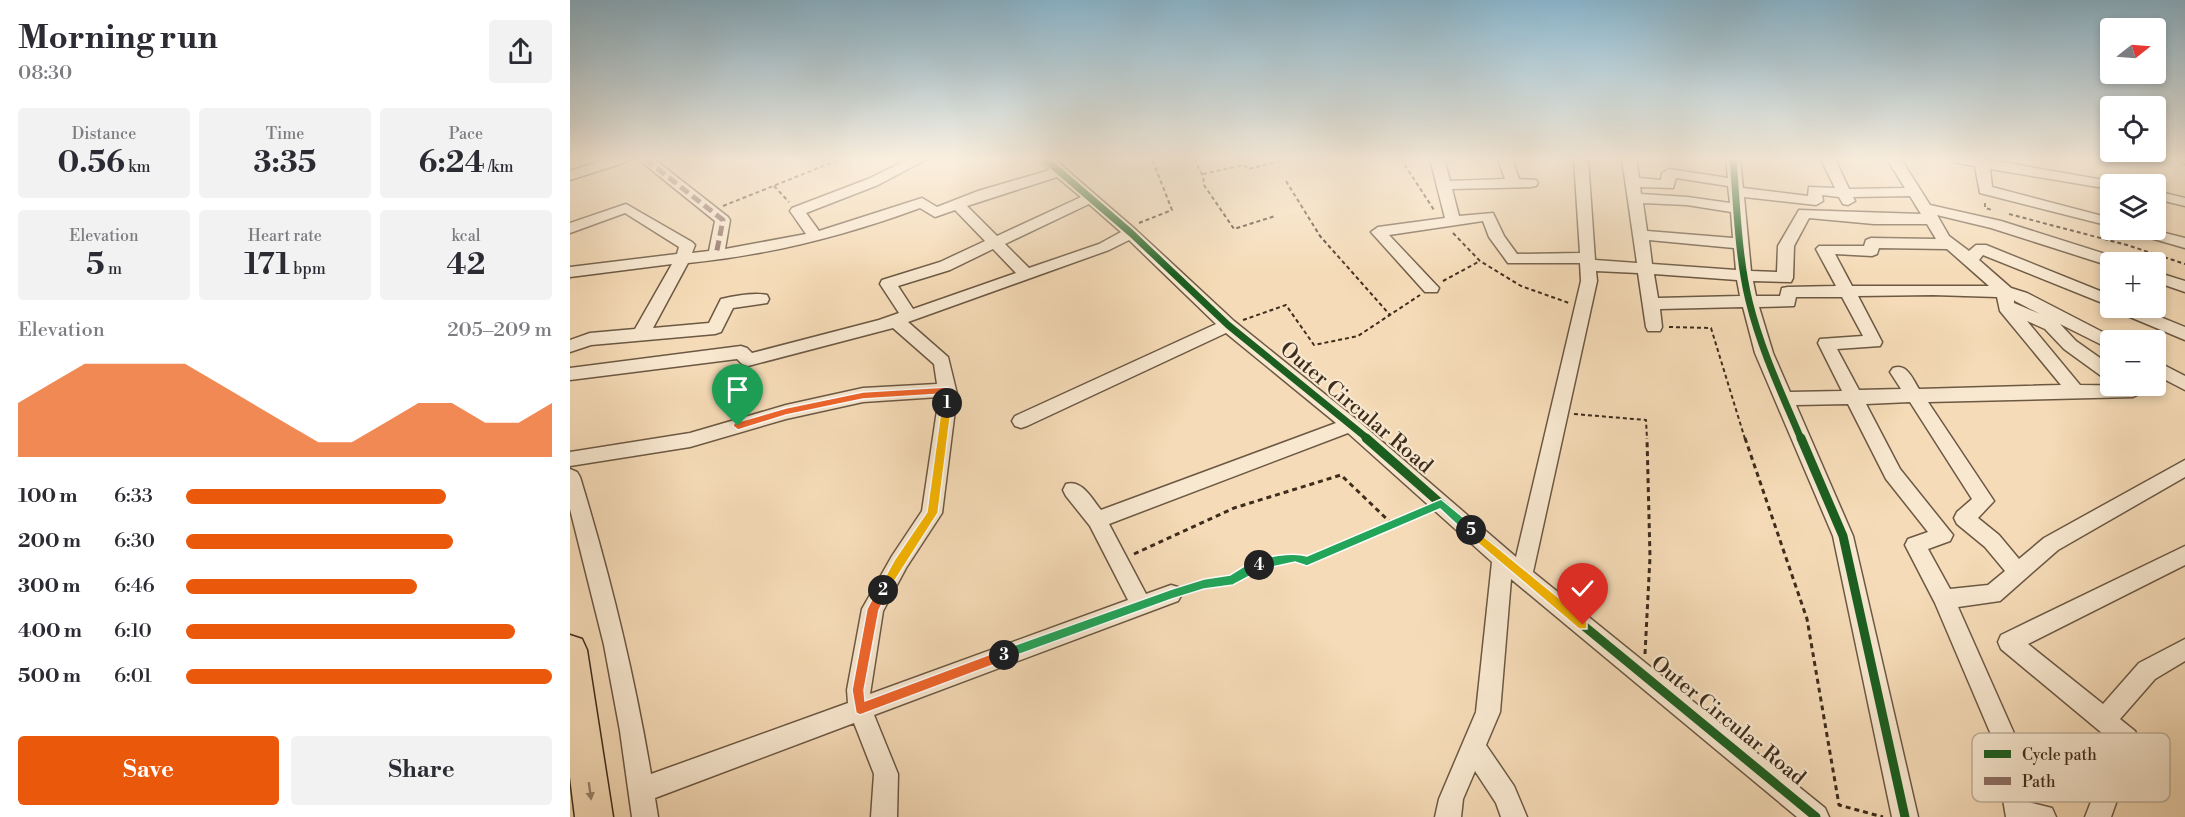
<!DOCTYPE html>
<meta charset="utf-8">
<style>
body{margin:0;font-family:"Libre Bodoni",serif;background:#f2f2f3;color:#2b2b33;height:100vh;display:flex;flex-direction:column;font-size:22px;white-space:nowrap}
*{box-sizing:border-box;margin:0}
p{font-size:20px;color:#7c7c81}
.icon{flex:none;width:33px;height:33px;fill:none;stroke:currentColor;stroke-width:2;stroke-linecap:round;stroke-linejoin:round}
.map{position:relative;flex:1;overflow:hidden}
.sheet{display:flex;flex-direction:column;background:#fff;width:570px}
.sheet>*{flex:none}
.needle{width:39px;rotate:73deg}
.tools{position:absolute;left:1530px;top:18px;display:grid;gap:12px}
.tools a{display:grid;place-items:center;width:66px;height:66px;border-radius:6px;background:#fff;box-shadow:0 3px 9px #0003;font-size:30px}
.pin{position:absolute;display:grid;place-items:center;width:51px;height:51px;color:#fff;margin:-62px -26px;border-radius:50% 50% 50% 0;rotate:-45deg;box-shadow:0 0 6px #0007}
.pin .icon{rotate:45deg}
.km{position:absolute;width:30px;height:30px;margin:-15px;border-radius:50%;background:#222;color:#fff;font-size:16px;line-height:30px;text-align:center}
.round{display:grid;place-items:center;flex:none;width:63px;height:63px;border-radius:6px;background:#f2f2f3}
.overview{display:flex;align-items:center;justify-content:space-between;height:102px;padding:0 18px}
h1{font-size:33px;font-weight:800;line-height:45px}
.metrics{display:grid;grid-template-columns:repeat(3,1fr);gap:9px;height:102px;padding:6px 18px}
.metrics div{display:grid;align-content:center;border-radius:6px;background:#f2f2f3;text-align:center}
.metrics b{font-size:30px;font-weight:800}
.metrics small{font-size:16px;font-weight:400}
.metrics p{font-size:16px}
.chart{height:168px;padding:12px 18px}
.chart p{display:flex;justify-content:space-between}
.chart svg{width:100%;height:108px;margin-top:6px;fill:#ea580c;opacity:.7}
.button{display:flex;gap:12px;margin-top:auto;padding:12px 18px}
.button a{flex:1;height:69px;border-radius:6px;background:#ea580c;color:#fff;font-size:24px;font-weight:800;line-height:69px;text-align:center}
.button a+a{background:#f2f2f3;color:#2b2b33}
ul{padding:0 18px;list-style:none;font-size:20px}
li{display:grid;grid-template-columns:96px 72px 1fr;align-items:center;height:45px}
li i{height:15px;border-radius:8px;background:#ea580c}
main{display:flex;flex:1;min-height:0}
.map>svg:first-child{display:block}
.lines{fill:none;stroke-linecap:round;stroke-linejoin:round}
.minor-casing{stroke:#6c5843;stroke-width:3}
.highway-casing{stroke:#3e2c1c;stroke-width:3}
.path-far1{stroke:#3e2c1c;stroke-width:2;stroke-dasharray:4 3;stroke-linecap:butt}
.path{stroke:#3e2c1c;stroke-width:3;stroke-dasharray:5 4;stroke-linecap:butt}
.minor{fill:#f8e8d0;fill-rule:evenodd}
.highway{fill:#f5dbb7;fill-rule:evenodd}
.quiet{stroke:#8d6e63;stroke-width:5;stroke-dasharray:10 5;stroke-linecap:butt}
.cycleway-far1-casing{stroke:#f8e8d0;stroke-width:10}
.cycleway-casing{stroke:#f8e8d0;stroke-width:13}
.cycleway-far1{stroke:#1b5e20;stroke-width:7}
.cycleway{stroke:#1b5e20;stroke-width:9}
.oneway{fill:#9a846a}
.split-1{fill:#f0652b;stroke:#fff;stroke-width:1.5}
.split-2{fill:#f5b400;stroke:#fff;stroke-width:1.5}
.split-3{fill:#f0652b;stroke:#fff;stroke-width:1.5}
.split-4{fill:#22a559;stroke:#fff;stroke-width:1.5}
.split-5{fill:#22a559;stroke:#fff;stroke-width:1.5}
.split-6{fill:#f5b400;stroke:#fff;stroke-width:1.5}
.labels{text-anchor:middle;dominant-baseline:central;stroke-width:4.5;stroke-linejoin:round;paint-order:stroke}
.street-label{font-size:21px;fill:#3e2c1c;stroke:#f8e8d0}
.key{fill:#f8e8d0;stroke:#c0b09a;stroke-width:1.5}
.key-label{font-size:16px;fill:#3e2c1c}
</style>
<main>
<section class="sheet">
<div class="overview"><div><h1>Morning run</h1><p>08:30</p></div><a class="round"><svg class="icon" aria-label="share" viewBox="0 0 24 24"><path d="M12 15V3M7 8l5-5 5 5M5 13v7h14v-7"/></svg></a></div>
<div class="metrics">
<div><p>Distance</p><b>0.56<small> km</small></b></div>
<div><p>Time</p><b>3:35</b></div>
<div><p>Pace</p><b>6:24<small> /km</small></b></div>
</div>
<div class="metrics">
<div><p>Elevation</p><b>5<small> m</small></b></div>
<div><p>Heart rate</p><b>171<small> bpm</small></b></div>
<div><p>kcal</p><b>42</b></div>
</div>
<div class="chart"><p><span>Elevation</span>205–209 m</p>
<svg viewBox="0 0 160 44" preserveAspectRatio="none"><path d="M0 44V22L10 14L20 6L30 6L40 6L50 6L60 14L70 22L80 30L90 38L100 38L110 30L120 22L130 22L140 30L150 30L160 22V44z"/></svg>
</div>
<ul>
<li><b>100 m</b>6:33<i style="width:71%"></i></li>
<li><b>200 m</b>6:30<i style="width:73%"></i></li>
<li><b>300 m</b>6:46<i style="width:63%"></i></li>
<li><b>400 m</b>6:10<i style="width:90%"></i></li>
<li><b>500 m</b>6:01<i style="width:100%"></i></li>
</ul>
<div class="button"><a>Save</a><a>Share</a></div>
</section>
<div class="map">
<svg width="1615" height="817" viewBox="0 0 1615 817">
<rect width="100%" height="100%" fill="#f5dbb7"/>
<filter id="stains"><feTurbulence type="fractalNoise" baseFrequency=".00333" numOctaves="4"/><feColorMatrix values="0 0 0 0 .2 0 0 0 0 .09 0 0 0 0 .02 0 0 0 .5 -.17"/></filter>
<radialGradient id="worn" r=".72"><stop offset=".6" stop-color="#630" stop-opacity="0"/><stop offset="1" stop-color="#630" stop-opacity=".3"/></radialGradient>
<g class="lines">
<defs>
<g id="minor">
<path d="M36 159H58L56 162 0 180V171Z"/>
<path d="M68 159H84L158 217 160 220 155 249 236 234 220 211 222 208 298 179 339 159H357L308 185 236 213 249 231 352 198 367 207 408 191 480 170 468 159H484L566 230 664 321 787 420 946 557 1011 281 1010 263H938L919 237 913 221 819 235 869 288 867 292H855L801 232 808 227 875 218 860 159H874L880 181 935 179 928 159H942L949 179 966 180 968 183 966 186 961 187 882 189 889 216 923 213 934 236 947 254 1010 253 1004 159H1018L1025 260 1067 263 1052 159H1066L1069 178 1091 180 1092 173 1099 169 1158 178 1156 159H1170L1173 188 1238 196 1239 187 1265 188 1251 159H1265L1279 189 1335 188 1317 159H1331L1360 205 1431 221 1548 258 1550 262H1540V266L1421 228 1367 215 1379 236 1399 251 1406 245H1416L1540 295V306L1413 255 1409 260 1441 288 1457 293 1546 339 1547 340H1540V349L1490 324 1506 341 1540 365V380L1534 378 1494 349 1475 329 1457 321 1510 385 1578 386 1575 391 1563 397 1358 402 1424 501 1408 518 1429 535 1449 559 1474 538 1615 460V477L1488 550 1430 601 1388 607 1455 758V788L1458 802 1482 808 1486 817H1436L1431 788V758L1365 603 1335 545 1338 539 1358 532 1316 479 1278 404 1226 405 1283 536 1348 817H1322L1263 536 1185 353 1173 307 1090 309 1092 327 1090 331H1078L1076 327 1068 273 1026 271 1027 281 963 572 1255 808 1259 817H1227L941 579 930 712 916 745 944 786 957 817H931L926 803 905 771 893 799 891 817H865L869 799 906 712 922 562 778 433 539 524 576 594 601 585 608 587 612 594 608 601 304 715 328 774 327 817H301L304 774 284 723 85 798 88 817H62L50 731 34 645 0 509V469L7 472 10 477C40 575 64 673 81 774L278 703 277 690 292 609 322 556 352 511 369 397 293 402 216 419 120 447 0 466V452L120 433 216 405 293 388 367 384 364 364 323 328 178 366 172 364 167 359 0 380V368L171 346 177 348 182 353 309 320 329 313 310 284 312 280 370 262 415 241 385 210 365 217 350 208C274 236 199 255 118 263L83 328 139 323 151 299C164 296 184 292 197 295L199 299 197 303 163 308 151 332 145 334 21 345 0 352V340L20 333 65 329 102 264 0 277V267L107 254 109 247 55 213 0 233V223L56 204 122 242 125 245 122 253 139 251 145 221ZM487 177 511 197 427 236 397 206ZM1106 178 1158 186 1160 203 1117 197 1071 194 1070 187 1103 188ZM1252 195 1269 197 1273 204 1278 205 1285 201 1283 197 1340 196 1351 214 1229 210 1208 246 1207 272 1181 271 1174 197 1246 205 1253 201ZM1073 203 1117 205 1161 212 1163 238 1077 231ZM519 204 551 232 529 244 459 268 435 244ZM1239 218 1304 224H1357L1366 239 1301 238 1296 240 1294 246H1249L1246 249 1266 286 1218 287 1212 288 1210 296H1186L1183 281 1221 282 1223 278 1224 246ZM559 240 646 324 445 416 442 421 445 426 451 428 457 426 656 333 766 423 531 510C522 499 512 479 496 484L493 490 496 496 520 526 558 600 300 694 313 611 336 568 372 513 387 394 378 357 338 322 539 250ZM1079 240 1164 248 1166 270 1082 264ZM1309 248 1377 249 1419 286H1282L1265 254 1302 256 1307 254ZM423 249 446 273 343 309 328 286 380 270ZM1084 274 1167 280 1170 296 1088 298ZM1363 295 1427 297 1430 311 1491 385 1349 389C1342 378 1337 363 1323 368L1320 372 1331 389 1289 390 1267 349 1310 346 1312 342 1288 296ZM1226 297H1272L1293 336 1250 339 1248 343 1272 391 1220 392 1203 353 1189 307 1224 306ZM1444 300 1445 301 1470 314 1444 303ZM1340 402 1402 499 1387 512 1384 518 1387 524 1415 547 1435 571 1418 585 1380 589 1358 549 1380 541 1383 535 1330 469 1296 404Z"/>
<path d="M1381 159H1414L1545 182 1547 184H1540V189L1420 169 1422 187 1540 218V226L1410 193 1405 166 1383 162Z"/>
<path d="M1606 159H1615V164Z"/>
<path d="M1586 191 1615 198V206L1586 199Z"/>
<path d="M1561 230H1583L1615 238V248L1563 233Z"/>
<path d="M1586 272 1615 281V292L1586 282Z"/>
<path d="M1546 308H1568L1615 327V340L1548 312Z"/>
<path d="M1586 361 1615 376V390L1586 375Z"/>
<path d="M1615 546V565L1458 644 1533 704 1569 663 1615 639V661L1585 679 1550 719 1565 731 1569 739 1541 817H1515L1544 743 1431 649 1428 642 1431 635Z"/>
</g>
<path id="highway" d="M0 635 12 639 17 650 43 817H5L0 777Z"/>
</defs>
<use href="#minor" class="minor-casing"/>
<use href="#highway" class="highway-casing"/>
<g class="path-far1">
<path d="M624 159 633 176 634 185 664 229 705 216"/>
<path d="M831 159 864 210"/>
<path d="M633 174 674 165 678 169 719 159"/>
<path d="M716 181 750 236 820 315"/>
<path d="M204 186 219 202"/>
<path d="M1415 203V208L1422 210"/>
<path d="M153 206 271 159"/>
<path d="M1439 214 1557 245 1615 264"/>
<path d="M569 223 602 210 582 159"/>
<path d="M883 233 910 261 951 286 999 303"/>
<path d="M873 281 910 261"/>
<path d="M673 320 716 305 744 345 788 336 850 295"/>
<path d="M1099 327 1141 328 1175 439"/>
<path d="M1004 414 1076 420 1077 439"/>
</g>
<g class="path">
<path d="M1175 438 1237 619 1269 805 1313 817"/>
<path d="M564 554 664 508 771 475 822 524 854 511"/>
<path d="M617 590 663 580 683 567 725 557 737 561 822 524"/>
<path d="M1075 654 1080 557 1077 438"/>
</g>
<use href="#minor" class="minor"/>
<use href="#highway" class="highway"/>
<path class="quiet" d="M75 159 153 220 146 255"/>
<defs>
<g id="cycleway-far1">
<path d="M475 159 561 233 658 325 798 439"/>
<path d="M1163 159C1167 206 1168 256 1179 301 1191 350 1212 394 1231 439"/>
</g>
<g id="cycleway">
<path d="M796 438 952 575 1246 817"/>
<path d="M1231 438 1273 536 1335 817"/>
</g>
</defs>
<use href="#cycleway-far1" class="cycleway-far1-casing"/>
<use href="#cycleway" class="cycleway-casing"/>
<use href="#cycleway-far1" class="cycleway-far1"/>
<use href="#cycleway" class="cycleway"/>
</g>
<defs><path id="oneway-solid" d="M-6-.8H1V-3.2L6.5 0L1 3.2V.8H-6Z" transform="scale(1.5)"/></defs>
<use class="oneway" href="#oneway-solid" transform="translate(20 791) rotate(82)"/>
<linearGradient id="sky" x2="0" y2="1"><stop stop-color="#8ab7cf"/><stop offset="0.58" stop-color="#faefdf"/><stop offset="1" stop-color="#faefdf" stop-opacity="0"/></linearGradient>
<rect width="1615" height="274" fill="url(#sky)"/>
<path class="split-1" d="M377 387 382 390V403L377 407 372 403V394L293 399 216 415 168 430 163 426 164 423 216 408 293 392Z"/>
<path class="split-2" d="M377 399 382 403 368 513 317 593 313 595 309 593 308 590 325 559 357 512 372 403Z"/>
<path class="split-3" d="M313 585 319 590 309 610 294 690 295 701 434 649 439 651V659L290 715 286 713 282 690 297 609 309 586Z"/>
<path class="split-4" d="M689 560 693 562V569L663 585 634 589 602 599 434 660 428 655 434 649 602 589 634 579 660 575 679 563Z"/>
<path class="split-5" d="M871 499 905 527V534H897L870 509 737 566 725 562 689 570 683 565C691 555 725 552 737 556Z"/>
<path class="split-6" d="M901 526 1017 621V629H1009L897 534 896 530Z"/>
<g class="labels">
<g class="street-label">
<text transform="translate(786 408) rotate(40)">Outer Circular Road</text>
<text transform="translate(1158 721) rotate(39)">Outer Circular Road</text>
</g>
</g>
<rect x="1402" y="733" width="198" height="69" rx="9" class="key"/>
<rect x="1414" y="750" width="27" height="8" fill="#1b5e20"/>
<rect x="1414" y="777" width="27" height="8" fill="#8d6e63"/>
<g class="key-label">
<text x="1452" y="760">Cycle path</text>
<text x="1452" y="787">Path</text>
</g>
<rect width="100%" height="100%" filter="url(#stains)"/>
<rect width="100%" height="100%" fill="url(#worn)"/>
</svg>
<div class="tools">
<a><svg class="needle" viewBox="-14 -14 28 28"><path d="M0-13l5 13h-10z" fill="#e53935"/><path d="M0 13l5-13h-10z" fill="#7c7c81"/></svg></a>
<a><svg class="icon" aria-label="locate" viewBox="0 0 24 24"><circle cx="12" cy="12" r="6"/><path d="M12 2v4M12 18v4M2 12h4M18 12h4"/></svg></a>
<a><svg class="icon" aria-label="layers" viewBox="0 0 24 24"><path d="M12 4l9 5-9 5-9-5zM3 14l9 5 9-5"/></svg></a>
<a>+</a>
<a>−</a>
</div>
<div class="pin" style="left:168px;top:426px;background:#1e9e55"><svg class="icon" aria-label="arrive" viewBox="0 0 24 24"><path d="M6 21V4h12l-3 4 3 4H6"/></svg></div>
<div class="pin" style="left:1013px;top:625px;background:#d93025"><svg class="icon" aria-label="check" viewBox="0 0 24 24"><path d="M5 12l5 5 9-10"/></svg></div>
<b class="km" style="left:377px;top:403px">1</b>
<b class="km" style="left:313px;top:590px">2</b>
<b class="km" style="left:434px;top:655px">3</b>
<b class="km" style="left:689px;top:565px">4</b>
<b class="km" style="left:901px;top:530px">5</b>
</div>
</main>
